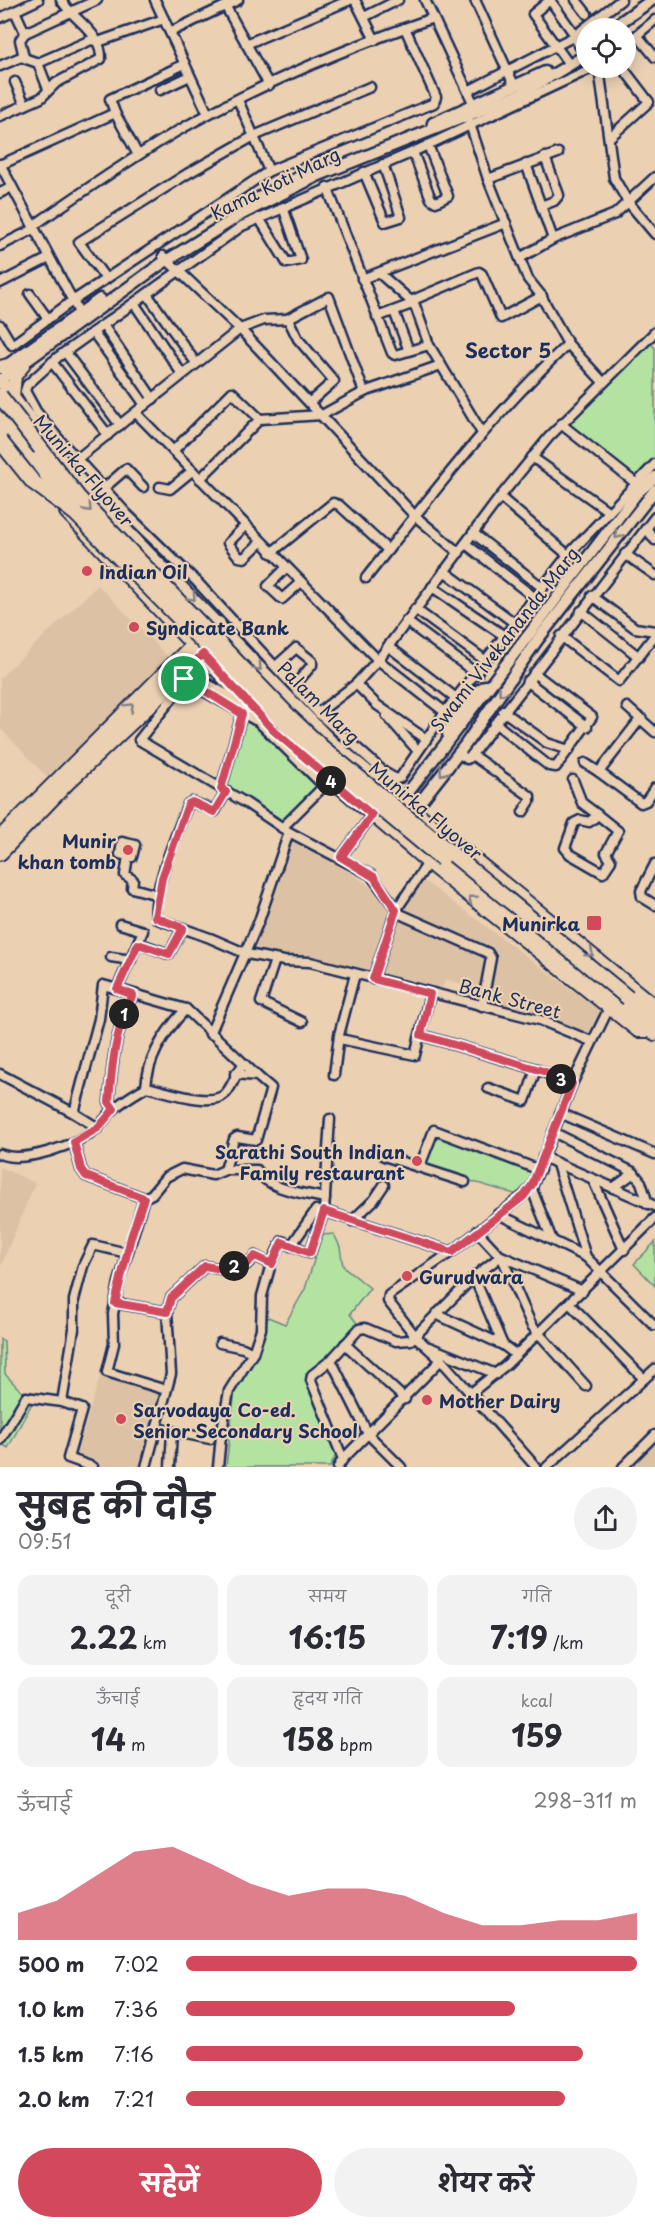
<!DOCTYPE html>
<html lang="hi">
<meta charset="utf-8">
<style>
body{margin:0;font-family:"Playpen Sans","Playpen Sans Deva",sans-serif;background:#f2f2f3;color:#2b2b33;height:100vh;display:flex;flex-direction:column;font-size:22px;white-space:nowrap}
*{box-sizing:border-box;margin:0}
p{font-size:20px;color:#7c7c81}
.icon{flex:none;width:33px;height:33px;fill:none;stroke:currentColor;stroke-width:2;stroke-linecap:round;stroke-linejoin:round}
.map{position:relative;height:1467px;overflow:hidden}
.details{display:flex;flex-direction:column;background:#fff;flex:1}
.details>*{flex:none}
.buttons{position:absolute;left:576px;top:18px;display:grid;gap:12px}
.buttons a{display:grid;place-items:center;width:60px;height:60px;border-radius:50%;background:#fff;box-shadow:0 3px 15px #0003;font-size:30px}
.pin{position:absolute;display:grid;place-items:center;width:51px;height:51px;color:#fff;margin:-26px;border:3px solid #fff;border-radius:50%;box-shadow:0 2px 6px #0007}
.km{position:absolute;width:30px;height:30px;margin:-15px;border-radius:50%;background:#222;color:#fff;font-size:16px;line-height:30px;text-align:center}
.round{display:grid;place-items:center;flex:none;width:63px;height:63px;border-radius:32px;background:#f2f2f3}
.overview{display:flex;align-items:center;justify-content:space-between;height:102px;padding:0 18px}
h1{font-size:33px;font-weight:700;line-height:45px}
.stats{display:grid;grid-template-columns:repeat(3,1fr);gap:9px;height:102px;padding:6px 18px}
.stats div{display:grid;align-content:center;border-radius:15px;background:#f2f2f3;text-align:center}
.stats b{font-size:30px;font-weight:700}
.stats small{font-size:16px;font-weight:400}
.stats p{font-size:16px}
.chart{height:168px;padding:12px 18px}
.chart p{display:flex;justify-content:space-between}
.chart svg{width:100%;height:108px;margin-top:6px;fill:#d1495b;opacity:.7}
.button{display:flex;gap:12px;margin-top:auto;padding:12px 18px}
.button a{flex:1;height:69px;border-radius:36px;background:#d1495b;color:#fff;font-size:24px;font-weight:700;line-height:69px;text-align:center}
.button a+a{background:#f2f2f3;color:#2b2b33}
ul{padding:0 18px;list-style:none;font-size:20px}
li{display:grid;grid-template-columns:96px 72px 1fr;align-items:center;height:45px}
li i{height:15px;border-radius:8px;background:#d1495b}
.map>svg:first-child{display:block}
.built{fill:#ddc1a4}
.green{fill:#b4e2a1;stroke:#688880;stroke-width:1.5}
.lines{fill:none;stroke-linecap:round;stroke-linejoin:round}
.minor-casing{stroke:#1b2f5e;stroke-width:13}
.tertiary-casing{stroke:#1b2f5e;stroke-width:15}
.secondary-casing{stroke:#1b2f5e;stroke-width:16}
.primary-casing{stroke:#1b2f5e;stroke-width:18}
.minor{stroke:#ebd0b2;stroke-width:8}
.tertiary{stroke:#ebd0b2;stroke-width:10}
.secondary{stroke:#ebd0b2;stroke-width:12}
.primary{stroke:#ebd0b2;stroke-width:14}
.primary-bridge-casing{stroke:#1b2f5e;stroke-width:18;stroke-linecap:butt}
.trunk-bridge-casing{stroke:#1b2f5e;stroke-width:18;stroke-linecap:butt}
.primary-bridge{stroke:#ebd0b2;stroke-width:14}
.trunk-bridge{stroke:#ebd0b2;stroke-width:14}
.oneway{stroke:#838088}
.route-casing{stroke:#fff;stroke-width:12}
.route{stroke:#d1495b;stroke-width:8}
.poi-dot{fill:#d1495b;stroke:#ebd0b2;stroke-width:2}
.labels{text-anchor:middle;dominant-baseline:central;stroke-width:4.5;stroke-linejoin:round;paint-order:stroke}
.street-label{font-size:18px;fill:#1b2f5e;stroke:#ebd0b2}
.poi-label{font-size:18px;font-weight:bold;fill:#1b2f5e;stroke:#ebd0b2;text-anchor:start}
.neighbourhood-label{font-size:20px;font-weight:bold;fill:#1b2f5e;stroke:#ebd0b2}
</style>
<div class="map">
<svg width="655" height="1467" viewBox="0 0 655 1467">
<rect width="100%" height="100%" fill="#ebd0b2"/>
<filter id="ink" filterUnits="userSpaceOnUse"><feTurbulence type="fractalNoise" baseFrequency=".0167" numOctaves="2"/><feDisplacementMap in="SourceGraphic" scale="12" xChannelSelector="R" yChannelSelector="G"/><feConvolveMatrix kernelMatrix="1 2 1 2 8 2 1 2 1" color-interpolation-filters="sRGB"/></filter>
<g filter="url(#ink)">
<g class="built">
<path d="M98 585 170 659 47 777 0 728V678Z"/>
<path d="M291 841 314 848 405 910 423 880 602 1012 587 1041 552 1024 468 1005 469 987 446 979 437 997 320 966 251 954Z"/>
<path d="M0 1167 35 1183 0 1268Z"/>
<path d="M101 1373 164 1390 142 1467H88L74 1462Z"/>
<path d="M655 1428V1467H615Z"/>
</g>
<g class="green">
<path d="M650 343 655 348V461L633 481 565 425Z"/>
<path d="M244 721 255 725 318 787 281 823 227 785Z"/>
<path d="M434 1130 534 1168 521 1196 420 1166Z"/>
<path d="M334 1234 340 1247 343 1266 370 1288 350 1314 359 1326 307 1378 337 1453 330 1467H226L235 1389 257 1355 268 1317 285 1324 305 1289 322 1235Z"/>
<path d="M655 1242V1286L634 1264Z"/>
<path d="M0 1339 4 1341 5 1374 32 1403 8 1448 0 1443Z"/>
</g>
<g class="lines">
<defs>
<g id="minor">
<path d="M155 0 208 114"/>
<path d="M355 0 375 40"/>
<path d="M425 0 476 109"/>
<path d="M475 0 515 87"/>
<path d="M550 0 533 14 566 60"/>
<path d="M550 0 572 31"/>
<path d="M576 0 587 14"/>
<path d="M226 7 269 85"/>
<path d="M15 11 25 33 97 0"/>
<path d="M364 17 398 0"/>
<path d="M0 18 38 0"/>
<path d="M170 32 238 0"/>
<path d="M637 35 655 57"/>
<path d="M574 37 582 50"/>
<path d="M246 44 350 0"/>
<path d="M626 44 655 20"/>
<path d="M24 57 20 40 25 33"/>
<path d="M38 63 91 40 98 42 164 19"/>
<path d="M0 66 21 57 38 63 48 89"/>
<path d="M592 68 413 152 242 226 58 357 27 385 25 391 36 411 58 438 127 514 197 582 318 713 384 772 396 779 400 778 445 712 568 555 655 464"/>
<path d="M599 68 614 178 628 202 655 234"/>
<path d="M15 82 25 105"/>
<path d="M160 90 190 76"/>
<path d="M468 91 573 37 621 0"/>
<path d="M238 100 269 171"/>
<path d="M0 116 41 98 56 83 101 59C102 32 74 21 61 0"/>
<path d="M469 121 488 179 528 279 540 294 568 344 603 382"/>
<path d="M609 138 649 102 623 68"/>
<path d="M413 152 431 199 436 202 448 196 428 145"/>
<path d="M138 155 115 113 110 99 185 64"/>
<path d="M0 164 33 226"/>
<path d="M526 164 553 239"/>
<path d="M0 165 115 113"/>
<path d="M364 172 385 222 401 217 383 164"/>
<path d="M488 179 558 153"/>
<path d="M327 187 392 353 395 355 429 345"/>
<path d="M0 193 12 187"/>
<path d="M541 206 554 201 559 195 545 157"/>
<path d="M259 218 287 263 301 260 283 207"/>
<path d="M0 246 34 229"/>
<path d="M163 256 240 329 415 516 459 553"/>
<path d="M520 258 553 239 615 214 655 177"/>
<path d="M379 273 412 302"/>
<path d="M106 279 79 242 187 174 254 136 370 87"/>
<path d="M362 279 506 223"/>
<path d="M0 283 49 258"/>
<path d="M30 294 48 319"/>
<path d="M147 294 196 363"/>
<path d="M134 303 182 374"/>
<path d="M394 311 409 351"/>
<path d="M377 317 412 304"/>
<path d="M82 318 33 226C79 194 126 162 174 133 254 87 346 48 433 18"/>
<path d="M0 325 12 345 71 302 269 171 434 103 436 97 405 28"/>
<path d="M103 325 153 399"/>
<path d="M93 332 145 405"/>
<path d="M65 352 120 425"/>
<path d="M52 362 108 435"/>
<path d="M364 392 441 365"/>
<path d="M136 413 378 660 445 712"/>
<path d="M561 424 638 485"/>
<path d="M482 433 429 345 413 300 479 272 482 274 501 318 542 296"/>
<path d="M173 451 232 392 260 419"/>
<path d="M532 457 608 511"/>
<path d="M77 459 240 329 264 320 288 319 298 339 334 381 310 402"/>
<path d="M200 479 260 419 322 415 364 392 329 297 287 319"/>
<path d="M160 487 170 489 192 471"/>
<path d="M104 488 126 469 143 487"/>
<path d="M500 497 568 555"/>
<path d="M245 526 228 543 239 557 244 558 261 542"/>
<path d="M646 528 655 540"/>
<path d="M473 533 543 588"/>
<path d="M466 544 535 598"/>
<path d="M271 553 333 503 339 505 388 550"/>
<path d="M625 554 655 575"/>
<path d="M286 568 268 586 282 599 300 583"/>
<path d="M444 571 516 624"/>
<path d="M366 578C430 497 492 415 568 344"/>
<path d="M432 587 506 637"/>
<path d="M592 596 635 628 655 631"/>
<path d="M415 609 486 661"/>
<path d="M581 611 639 657"/>
<path d="M406 621 477 674"/>
<path d="M561 636 619 681 655 635"/>
<path d="M388 646 456 698"/>
<path d="M276 666 296 648 312 661V665L294 686"/>
<path d="M527 681 587 727"/>
<path d="M356 684 377 705 426 739"/>
<path d="M197 687 198 681 201 680 236 700 324 786"/>
<path d="M627 707 655 732"/>
<path d="M503 711 547 743 569 750"/>
<path d="M318 713 356 684 378 660 500 497 549 437 655 332"/>
<path d="M387 716 418 751"/>
<path d="M641 718 599 772 641 803 646 801 655 788"/>
<path d="M255 720 186 681 139 740 246 803 289 832 371 875 400 914 488 953 491 958 482 1006"/>
<path d="M495 723 549 766 556 767 592 717 534 673"/>
<path d="M458 753 467 759 470 757 655 517"/>
<path d="M472 755 530 796V801L523 812"/>
<path d="M585 763 599 772"/>
<path d="M573 780 582 803 598 815"/>
<path d="M221 789 242 714"/>
<path d="M226 792 215 811 192 802 188 804C180 825 148 902 157 919L210 938 247 954 284 961 310 962 540 1020 591 1041"/>
<path d="M598 815 618 831 606 853 611 861 603 873 570 854 565 848 574 823 580 820 589 822Z"/>
<path d="M282 828 326 784"/>
<path d="M122 842 135 845 132 857 120 854Z"/>
<path d="M128 856 125 875 133 880 132 888 158 895"/>
<path d="M341 857 372 815"/>
<path d="M655 864 641 891 642 897 655 905"/>
<path d="M138 943 169 954 183 928"/>
<path d="M111 957 131 960"/>
<path d="M275 960 261 1002 302 1022"/>
<path d="M373 979 396 910 428 863"/>
<path d="M117 989 186 1009 257 1076"/>
<path d="M210 1034 259 921 289 832"/>
<path d="M421 1035 536 1069 572 1084"/>
<path d="M340 1039 415 1055 430 994"/>
<path d="M0 1074 74 1113 99 1019 103 985 117 989 143 931 120 924"/>
<path d="M334 1075 339 1035 355 974"/>
<path d="M146 1087C148 1056 165 1031 186 1009"/>
<path d="M488 1088 525 1101 536 1069"/>
<path d="M113 1109 109 1102C112 1066 115 1028 133 995"/>
<path d="M74 1113 98 1128"/>
<path d="M560 1113 655 1154"/>
<path d="M553 1132 633 1172 641 1182 648 1204"/>
<path d="M74 1142 81 1169 86 1176 144 1198"/>
<path d="M0 1154C24 1164 76 1145 96 1129 102 1124 106 1117 112 1111 120 1102 135 1094 146 1087 163 1090 211 1108 225 1094 233 1086 235 1074 243 1065"/>
<path d="M384 1156 465 1182"/>
<path d="M543 1157 655 1206"/>
<path d="M557 1164 586 1257"/>
<path d="M420 1166 434 1130 540 1170"/>
<path d="M225 1170 234 1139 237 1137 256 1140 271 1088 257 1076 235 1074"/>
<path d="M593 1180 624 1250"/>
<path d="M531 1187 552 1240"/>
<path d="M613 1188 634 1173"/>
<path d="M324 1211 452 1252"/>
<path d="M498 1214 586 1257 654 1325"/>
<path d="M352 1221 374 1200 384 1185"/>
<path d="M477 1231 502 1258 532 1326 586 1386"/>
<path d="M291 1246 316 1210"/>
<path d="M474 1277 503 1345 515 1354"/>
<path d="M115 1303 167 1312 171 1374 146 1467"/>
<path d="M569 1303 644 1379"/>
<path d="M167 1312 171 1298 205 1266 227 1270 237 1264 246 1265 255 1256 271 1264 282 1241 310 1253 324 1211 330 1119"/>
<path d="M436 1314 503 1345"/>
<path d="M220 1343 243 1348 253 1353"/>
<path d="M345 1344 405 1399"/>
<path d="M429 1347 496 1374"/>
<path d="M331 1360 312 1375 311 1380 343 1459"/>
<path d="M166 1390 107 1372 114 1344 113 1314 119 1282 144 1198 152 1194 166 1177 182 1169 213 1175 225 1170H257C268 1190 303 1193 325 1198"/>
<path d="M471 1393 506 1365 655 1218"/>
<path d="M62 1402 74 1329V1300L83 1266 93 1245 127 1253"/>
<path d="M157 1428 210 1439"/>
<path d="M0 1440 26 1397 62 1402 82 1409 68 1458 93 1467"/>
<path d="M170 1467 172 1432"/>
<path d="M218 1467 221 1436 229 1391 253 1353 261 1329 262 1296 271 1264"/>
<path d="M338 1467 343 1459 441 1360"/>
<path d="M401 1467 368 1434 331 1360 359 1329 365 1328 396 1341 411 1340 474 1277 501 1256 583 1291"/>
<path d="M536 1467 441 1360 416 1337 388 1301 389 1295 457 1248 524 1195 533 1185 572 1084 609 1008"/>
<path d="M547 1467 655 1369"/>
<path d="M623 1467 655 1435"/>
</g>
<g id="tertiary">
<path d="M612 28 652 0"/>
<path d="M433 123 545 72"/>
<path d="M241 207 315 169"/>
<path d="M3 368 100 299"/>
<path d="M0 380 161 264 242 214 319 175 519 95 586 55"/>
<path d="M448 734C454 713 466 698 485 686"/>
<path d="M397 807 637 493 655 477"/>
<path d="M410 815 465 745 538 639 655 490"/>
</g>
<g id="secondary">
<path d="M0 367 8 365"/>
<path d="M0 380 55 453 112 516 332 743 655 1006"/>
<path d="M13 397 15 376 23 366"/>
<path d="M66 512 274 731 434 868 638 1031H652"/>
</g>
<g id="primary">
<path d="M0 838 194 644 218 624"/>
<path d="M0 853 67 783 226 633"/>
<path d="M442 859 655 1033"/>
<path d="M428 863C424 848 434 837 449 840"/>
<path d="M628 998 655 1018"/>
</g>
</defs>
<use href="#minor" class="minor-casing"/>
<use href="#tertiary" class="tertiary-casing"/>
<use href="#secondary" class="secondary-casing"/>
<use href="#primary" class="primary-casing"/>
<use href="#minor" class="minor"/>
<use href="#tertiary" class="tertiary"/>
<use href="#secondary" class="secondary"/>
<use href="#primary" class="primary"/>
<defs>
<g id="primary-bridge">
<path d="M0 396 78 497 290 717 324 749 628 998"/>
<path d="M36 460 75 513 269 709 317 755 442 859"/>
</g>
<path id="trunk-bridge" d="M0 441 33 482 75 513"/>
</defs>
<use href="#primary-bridge" class="primary-bridge-casing"/>
<use href="#trunk-bridge" class="trunk-bridge-casing"/>
<use href="#primary-bridge" class="primary-bridge"/>
<use href="#trunk-bridge" class="trunk-bridge"/>
</g>
<defs><path id="oneway-chevron" d="M-2-3.5L2.5 0L-2 3.5" fill="none" stroke-width="1.6" stroke-linecap="round" stroke-linejoin="round" transform="scale(1.5)"/></defs>
<g class="oneway">
<use href="#oneway-chevron" transform="translate(88 508) rotate(46)"/>
<use href="#oneway-chevron" transform="translate(618 535) rotate(128)"/>
<use href="#oneway-chevron" transform="translate(192 597) rotate(46)"/>
<use href="#oneway-chevron" transform="translate(258 667) rotate(47)"/>
<use href="#oneway-chevron" transform="translate(502 692) rotate(125)"/>
<use href="#oneway-chevron" transform="translate(130 707) rotate(-45)"/>
<use href="#oneway-chevron" transform="translate(443 772) rotate(127)"/>
<use href="#oneway-chevron" transform="translate(472 899) rotate(-141)"/>
<use href="#oneway-chevron" transform="translate(590 953) rotate(39)"/>
</g>
</g>
<g class="lines" filter="url(#ink)">
<defs>
<path id="route" d="M203 654 274 731 372 815 341 857 374 877 396 910 373 979 430 994 421 1035 543 1071 572 1084 532 1185 524 1196 452 1252 324 1211 310 1253 282 1242 272 1264 255 1256 245 1265 237 1264 226 1270 205 1266 171 1298 167 1312 115 1303 131 1237 144 1198 86 1176 81 1169 74 1142 98 1128 114 1109 109 1102C112 1066 115 1028 133 995L117 989 138 944 169 954 183 928 155 917 162 878 188 804 192 802 214 812 226 792 221 789 242 714 180 675Z"/>
</defs>
<use href="#route" class="route-casing"/>
<use href="#route" class="route"/>
</g>
<g class="poi-dot">
<circle cx="87" cy="571" r="6"/>
<circle cx="134" cy="627" r="6"/>
<circle cx="128" cy="850" r="6"/>
<rect x="586" y="915" width="16" height="16" rx="3"/>
<circle cx="417" cy="1161" r="6"/>
<circle cx="407" cy="1276" r="6"/>
<circle cx="427" cy="1400" r="6"/>
<circle cx="121" cy="1419" r="6"/>
</g>
<g class="labels">
<g class="street-label">
<text transform="translate(275 183) rotate(-26)">Kama Koti Marg</text>
<text transform="translate(84 470) rotate(49)">Munirka Flyover</text>
<text transform="translate(504 639) rotate(-52)">Swami Vivekananda Marg</text>
<text transform="translate(319 702) rotate(45)">Palam Marg</text>
<text transform="translate(426 810) rotate(40)">Munirka Flyover</text>
<text transform="translate(510 998) rotate(15)">Bank Street</text>
</g>
<g class="poi-label">
<text x="99" y="571">Indian Oil</text>
<text x="146" y="627">Syndicate Bank</text>
<text x="116" y="840" text-anchor="end">Munir<tspan x="116" dy="21">khan tomb</tspan></text>
<text x="580" y="923" text-anchor="end">Munirka</text>
<text x="405" y="1151" text-anchor="end">Sarathi South Indian<tspan x="405" dy="21">Family restaurant</tspan></text>
<text x="419" y="1276">Gurudwara</text>
<text x="439" y="1400">Mother Dairy</text>
<text x="133" y="1409">Sarvodaya Co-ed.<tspan x="133" dy="21">Senior Secondary School</tspan></text>
</g>
<g class="neighbourhood-label">
<text x="508" y="350">Sector 5</text>
</g>
</g>
</svg>
<div class="buttons">
<a><svg class="icon" aria-label="locate" viewBox="0 0 24 24"><circle cx="12" cy="12" r="6"/><path d="M12 2v4M12 18v4M2 12h4M18 12h4"/></svg></a>
</div>
<div class="pin" style="left:184px;top:679px;background:#1e9e55"><svg class="icon" aria-label="arrive" viewBox="0 0 24 24"><path d="M6 21V4h12l-3 4 3 4H6"/></svg></div>
<b class="km" style="left:124px;top:1014px">1</b>
<b class="km" style="left:234px;top:1266px">2</b>
<b class="km" style="left:561px;top:1079px">3</b>
<b class="km" style="left:331px;top:781px">4</b>
</div>
<section class="details">
<div class="overview"><div><h1>सुबह की दौड़</h1><p>09:51</p></div><a class="round"><svg class="icon" aria-label="share" viewBox="0 0 24 24"><path d="M12 15V3M7 8l5-5 5 5M5 13v7h14v-7"/></svg></a></div>
<div class="stats">
<div><p>दूरी</p><b>2.22<small> km</small></b></div>
<div><p>समय</p><b>16:15</b></div>
<div><p>गति</p><b>7:19<small> /km</small></b></div>
</div>
<div class="stats">
<div><p>ऊँचाई</p><b>14<small> m</small></b></div>
<div><p>हृदय गति</p><b>158<small> bpm</small></b></div>
<div><p>kcal</p><b>159</b></div>
</div>
<div class="chart"><p><span>ऊँचाई</span>298–311 m</p>
<svg viewBox="0 0 160 44" preserveAspectRatio="none"><path d="M0 44V33L10 28L20 18L30 8L40 6L50 13L60 21L70 26L80 23L90 23L100 26L110 33L120 38L130 38L140 36L150 36L160 33V44z"/></svg>
</div>
<ul>
<li><b>500 m</b>7:02<i style="width:100%"></i></li>
<li><b>1.0 km</b>7:36<i style="width:73%"></i></li>
<li><b>1.5 km</b>7:16<i style="width:88%"></i></li>
<li><b>2.0 km</b>7:21<i style="width:84%"></i></li>
</ul>
<div class="button"><a>सहेजें</a><a>शेयर करें</a></div>
</section>
